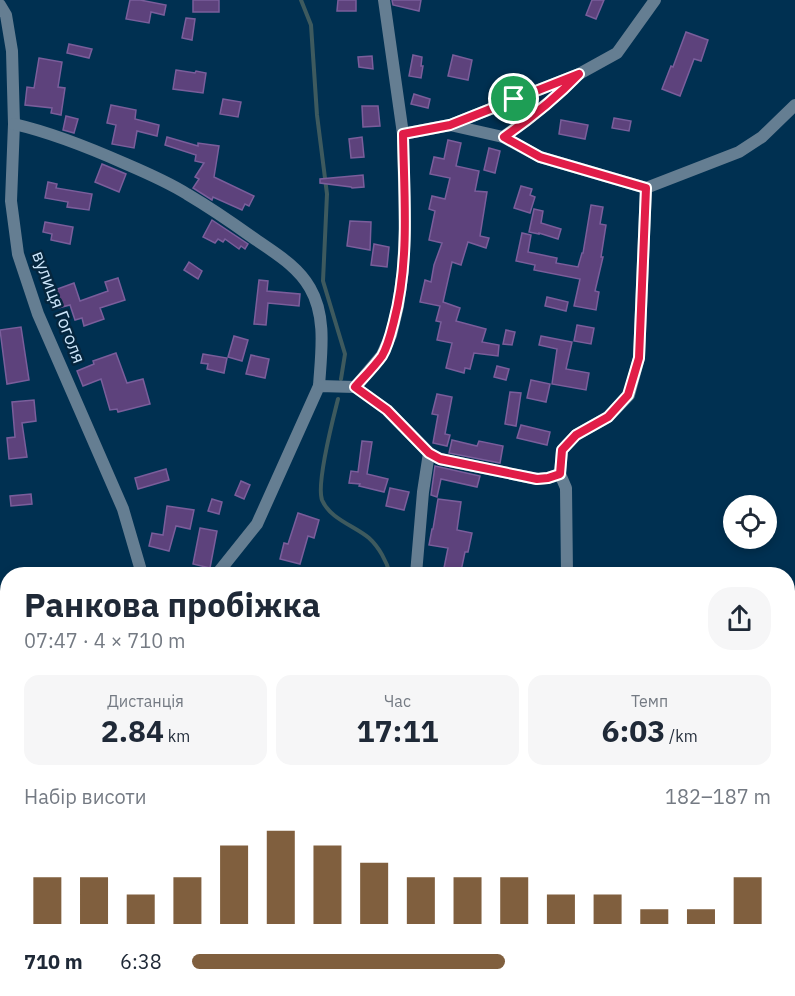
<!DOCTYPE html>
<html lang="uk">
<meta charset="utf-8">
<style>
body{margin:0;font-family:"IBM Plex Sans",sans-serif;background:#f6f6f7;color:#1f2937;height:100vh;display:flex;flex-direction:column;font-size:22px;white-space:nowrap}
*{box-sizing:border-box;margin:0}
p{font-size:20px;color:#747a83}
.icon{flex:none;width:33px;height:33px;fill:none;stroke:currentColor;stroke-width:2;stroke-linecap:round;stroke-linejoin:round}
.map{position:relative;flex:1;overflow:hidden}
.sheet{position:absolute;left:0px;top:567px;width:795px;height:429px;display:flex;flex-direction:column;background:#fff;border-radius:24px 24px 0 0;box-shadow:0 3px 9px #0003}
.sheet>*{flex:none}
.tools{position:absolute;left:723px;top:495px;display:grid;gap:12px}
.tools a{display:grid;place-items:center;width:54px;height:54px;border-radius:50%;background:#fff;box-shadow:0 3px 9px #0003;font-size:30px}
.pin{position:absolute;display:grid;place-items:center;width:51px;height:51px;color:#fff;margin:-26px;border:3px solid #fff;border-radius:50%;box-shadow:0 2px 6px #0007}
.round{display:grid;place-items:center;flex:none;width:63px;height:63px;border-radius:24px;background:#f6f6f7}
.summary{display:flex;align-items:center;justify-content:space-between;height:102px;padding:0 24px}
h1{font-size:33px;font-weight:700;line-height:45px}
.figures{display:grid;grid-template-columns:repeat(3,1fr);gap:9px;height:102px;padding:6px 24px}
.figures div{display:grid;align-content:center;border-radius:15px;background:#f6f6f7;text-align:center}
.figures b{font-size:30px;font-weight:700}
.figures small{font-size:16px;font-weight:400}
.figures p{font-size:16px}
.chart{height:168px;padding:12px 24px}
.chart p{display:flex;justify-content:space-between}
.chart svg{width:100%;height:108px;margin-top:6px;stroke:#805f3e;stroke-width:6}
ul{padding:0 24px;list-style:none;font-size:20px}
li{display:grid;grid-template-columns:96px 72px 1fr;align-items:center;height:45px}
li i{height:15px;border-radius:8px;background:#805f3e}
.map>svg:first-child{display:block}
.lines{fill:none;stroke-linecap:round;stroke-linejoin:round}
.stream{stroke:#3e5a5e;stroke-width:4}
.river{stroke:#001e1b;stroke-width:21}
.building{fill:#5d427c;stroke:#7a5e9b;stroke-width:1.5}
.street{stroke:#657e92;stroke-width:12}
.secondary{stroke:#84abcc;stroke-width:12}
.route-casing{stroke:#fff;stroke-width:12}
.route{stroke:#e11d48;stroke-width:8}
.labels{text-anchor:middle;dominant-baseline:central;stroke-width:5;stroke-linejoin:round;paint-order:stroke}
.street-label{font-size:18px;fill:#cde6fb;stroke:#05263e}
</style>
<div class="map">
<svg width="795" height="996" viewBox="0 0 795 996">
<rect width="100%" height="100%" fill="#003051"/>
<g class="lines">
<g class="stream">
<path d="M301 0 311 25 317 115 327 194 323 281 345 354 341 379"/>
<path d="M338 399C333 419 316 483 322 500 330 519 355 526 369 538 379 547 387 562 390 574"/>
<path d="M525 988 528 996"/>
</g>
<g class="river">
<path d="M788 868 795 856"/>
<path d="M700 996 705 988"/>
</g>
</g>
<g class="building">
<path d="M130 0H140L166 5 164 15 151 12 149 23 126 19Z"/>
<rect x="193" y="0" width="26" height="12"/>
<path d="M338 0H356V11H337Z"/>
<path d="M392 0H421L419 11 393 5Z"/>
<path d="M592 0H604L596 19 586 15Z"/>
<path d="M186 18 195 19 192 40 182 38Z"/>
<path d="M686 32 708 40 701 61 694 59 680 96 662 89 671 66 673 67Z"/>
<path d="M69 44 92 49 89 58 67 53Z"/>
<path d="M413 55 422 57 421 66H423L421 78 409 76Z"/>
<path d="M453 55 472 60 468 80 448 76Z"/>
<path d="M372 56 373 69 359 67 358 57Z"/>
<path d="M39 58 62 62 58 87 65 88 61 115 51 113 52 108 25 105 27 87 34 88Z"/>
<path d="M176 70 195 73 196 71 206 73 203 93 173 89Z"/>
<path d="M414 94 430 99 428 108 411 104Z"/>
<path d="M223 99 241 102 238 117 220 114Z"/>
<path d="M111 105 136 110 135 119 159 125 157 136 137 131 134 148 112 144 116 125 107 123Z"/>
<path d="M362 106H378L380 126 363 127Z"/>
<path d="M66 116 78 119 74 133 63 130Z"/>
<path d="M614 118 631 121 629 131 612 128Z"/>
<path d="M561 120 588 125 585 139 559 134Z"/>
<path d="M167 137 198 146V143L219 146 214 177 254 196 249 206 245 204 242 210 213 197 212 200 193 188 199 179 195 177 204 163 195 161 196 155 165 145Z"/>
<path d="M362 137 364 157 351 158 349 139Z"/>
<path d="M448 140 461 143 456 166 479 171 475 191 487 192 480 236 489 238 486 248 468 242 461 265 452 262 443 302 460 308 456 321 486 329 482 342 499 345 498 356 474 353 470 369 465 368 464 373 446 368 452 343 437 340 441 322 436 321 440 306 420 302 425 280 431 282 434 265 442 243 429 240 435 211 429 209 432 196 445 199 450 178 430 174 434 157 444 159Z"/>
<path d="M489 148 500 151 495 173 484 170Z"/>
<path d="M102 164 126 174 119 192 95 182Z"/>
<path d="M363 175 364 187 352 188 351 187 320 183V179Z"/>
<path d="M48 182 57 184 56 188 92 194 89 210 67 207 68 202 45 198Z"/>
<path d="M521 186 532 189 530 195 535 197 530 213 514 208Z"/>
<path d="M591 205 603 207 600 224 606 225 601 257H603L595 291 599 292 596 310 574 306 580 279 534 270 535 265 516 261 522 233 531 235 528 252 557 258 556 263 578 267 582 253H583Z"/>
<path d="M534 209 543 211 541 223 561 229 558 239 539 233V234L529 232Z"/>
<path d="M212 220 248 244 245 249 241 246 239 249 225 239 223 242 218 239 215 243 203 237Z"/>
<path d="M350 221 371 222 370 250 347 246Z"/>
<path d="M45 222 73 227 70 244 51 240 52 234 43 232Z"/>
<path d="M374 244 389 247 387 267 371 265Z"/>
<path d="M189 262 202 271 198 279 184 270Z"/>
<path d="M118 278 125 300 100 308 104 319 84 326 82 318 75 320 70 305 58 308 52 291 74 283 80 301 108 291 105 282Z"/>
<path d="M259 280 268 281 267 291 300 294 299 306 268 303 266 325 254 324Z"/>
<path d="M547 297 568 302 566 311 545 306Z"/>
<path d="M577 325 594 328 591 344 574 341Z"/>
<path d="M21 327 29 380 7 384 0 330Z"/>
<path d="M506 330 515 332 512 345 503 344Z"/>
<path d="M234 336 248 340 242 361 228 357Z"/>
<path d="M541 336 572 342 566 369 589 373 586 390 552 384 557 349 539 345Z"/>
<path d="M116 353 127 383 143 379 150 404 118 412 117 409 110 410 101 379 83 386 77 371 94 364 93 361Z"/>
<path d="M203 354 227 358 224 373 207 369 208 364 201 363Z"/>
<path d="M251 355 269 359 265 378 246 374Z"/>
<path d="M497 366 509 369 506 380 494 377Z"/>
<path d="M531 380 550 384 546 402 527 398Z"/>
<path d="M510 392 521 393 516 426 505 424Z"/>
<path d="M437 394 452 397 445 434 450 435 447 446 433 443 438 415 432 414Z"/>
<path d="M34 400 36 421 22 423 27 457 9 459 7 438 15 437 12 402Z"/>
<path d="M521 425 550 432 547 445 517 438Z"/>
<path d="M452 440 477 446 479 441 503 446 500 463 449 453Z"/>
<path d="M362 441 372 442 367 474 388 479 384 492 359 486 360 484 349 483 351 471 358 472Z"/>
<path d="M435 466 480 476 477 487 441 479 437 497 431 495Z"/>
<path d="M166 469 169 480 138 489 135 478Z"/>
<path d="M241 481 250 485 244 499 235 495Z"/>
<path d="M390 488 409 492 404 510 386 506Z"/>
<path d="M31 494 32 504 11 506 10 496Z"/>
<path d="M212 499 222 502 219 514 208 511Z"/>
<path d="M438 499 461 502 457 530 472 533 468 552H465L461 571 444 568 448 548 429 545 432 529H433Z"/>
<path d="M167 506 194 510 190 529 176 526 169 551 149 546 152 533 163 535Z"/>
<path d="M298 513 319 520 314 538 308 536 300 564 280 559 284 543 288 544Z"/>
<path d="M200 528 217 531 210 568 193 564Z"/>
</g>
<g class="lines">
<g class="street">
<path d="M0 5 6 15 12 51 14 124 11 201 18 254 38 314 123 509 142 574"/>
<path d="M14 124C53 133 90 148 126 164 147 173 168 182 187 194 209 207 231 222 252 237 273 252 297 265 310 288 327 317 321 354 319 386"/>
<path d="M450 125 503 137 540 157 646 188 739 152 762 137 795 105"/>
<path d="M403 134 450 125 579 74 617 53 655 0"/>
<path d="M503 137C529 119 552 101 574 79"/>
<path d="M355 387 387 410 429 453 440 459 537 479 548 478 560 474"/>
<path d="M217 574 257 524 319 386 355 387 382 355 391 335 398 306 403 270 405 229 403 134 384 0"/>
<path d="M416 574 423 492 429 453"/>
<path d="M567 574 566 488 560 474 562 450 576 435 608 417 629 395 639 358 646 188"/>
<path d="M0 625H8"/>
<path d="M474 996 481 988"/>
</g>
<g class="secondary">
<path d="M0 811 8 812"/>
<path d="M288 988 302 996"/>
</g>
</g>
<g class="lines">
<defs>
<path id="route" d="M579 74C556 98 531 118 504 137L540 157 646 188 639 358 628 395 608 417 576 435 562 450 560 474 548 478 537 479 440 459 429 453 387 410 355 387C364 377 374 367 382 356 388 346 391 333 394 321 410 260 404 196 403 134L450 125Z"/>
</defs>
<use href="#route" class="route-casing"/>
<use href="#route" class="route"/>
</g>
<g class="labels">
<g class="street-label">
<text transform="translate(59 307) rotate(69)">вулиця Гоголя</text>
</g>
</g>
</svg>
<div class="tools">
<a><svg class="icon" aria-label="locate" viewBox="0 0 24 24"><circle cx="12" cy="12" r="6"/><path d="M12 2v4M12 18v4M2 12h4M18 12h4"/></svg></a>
</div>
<div class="pin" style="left:514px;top:99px;background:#1e9e55"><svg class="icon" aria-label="arrive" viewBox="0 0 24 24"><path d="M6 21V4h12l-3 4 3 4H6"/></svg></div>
<section class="sheet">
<div class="summary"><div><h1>Ранкова пробіжка</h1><p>07:47 · 4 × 710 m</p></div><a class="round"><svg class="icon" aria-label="share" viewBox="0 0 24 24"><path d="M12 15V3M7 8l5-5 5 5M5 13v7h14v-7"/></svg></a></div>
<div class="figures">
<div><p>Дистанція</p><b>2.84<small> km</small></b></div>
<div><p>Час</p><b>17:11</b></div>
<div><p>Темп</p><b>6:03<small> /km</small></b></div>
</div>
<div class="chart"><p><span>Набір висоти</span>182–187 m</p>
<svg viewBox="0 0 160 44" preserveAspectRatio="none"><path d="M5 44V25M15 44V25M25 44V32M35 44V25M45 44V12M55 44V6M65 44V12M75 44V19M85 44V25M95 44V25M105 44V25M115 44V32M125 44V32M135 44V38M145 44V38M155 44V25"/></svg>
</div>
<ul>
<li><b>710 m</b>6:38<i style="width:54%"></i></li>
</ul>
</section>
</div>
